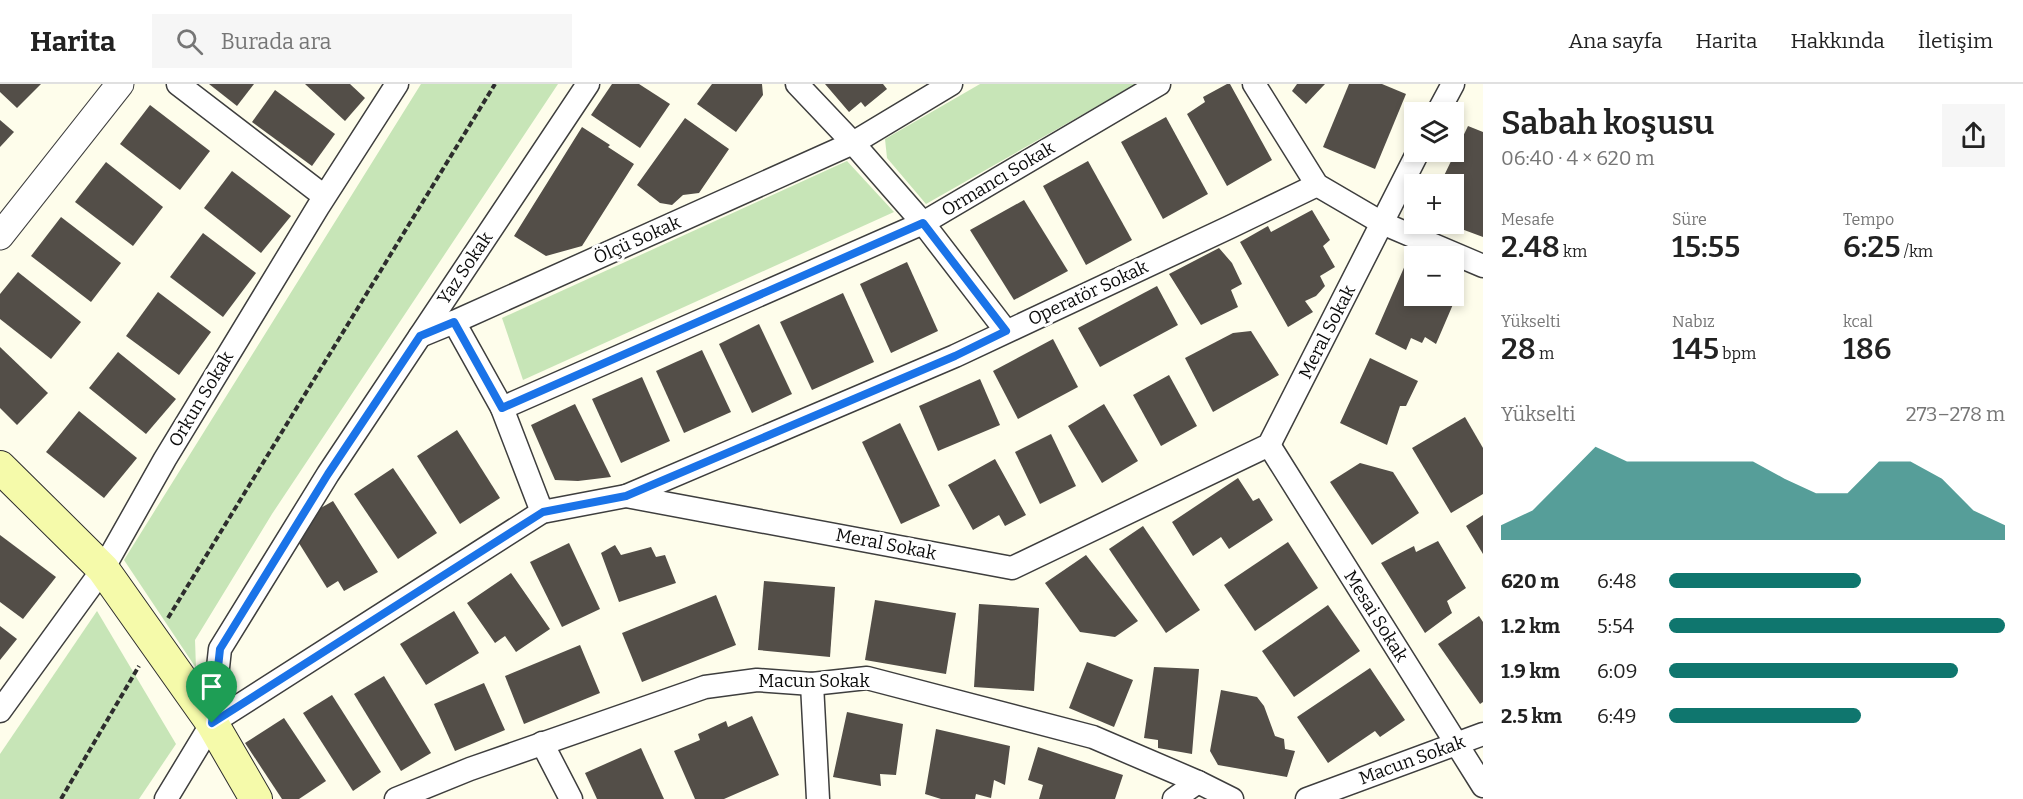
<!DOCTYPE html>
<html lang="tr">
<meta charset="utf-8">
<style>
body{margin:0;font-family:Bitter,serif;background:#f6f6f6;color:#222;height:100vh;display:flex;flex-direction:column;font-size:22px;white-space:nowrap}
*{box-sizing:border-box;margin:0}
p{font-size:20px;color:#767676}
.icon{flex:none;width:33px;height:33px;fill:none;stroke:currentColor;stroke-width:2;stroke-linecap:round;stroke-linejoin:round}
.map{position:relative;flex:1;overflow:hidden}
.details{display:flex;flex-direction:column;background:#fff;width:540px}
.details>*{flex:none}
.controls{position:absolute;left:1404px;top:18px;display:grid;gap:12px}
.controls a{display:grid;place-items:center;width:60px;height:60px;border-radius:0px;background:#fff;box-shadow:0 3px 9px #0003;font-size:30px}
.pin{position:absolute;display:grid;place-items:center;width:51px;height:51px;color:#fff;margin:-62px -26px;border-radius:50% 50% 50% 0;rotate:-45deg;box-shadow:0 0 6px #0007}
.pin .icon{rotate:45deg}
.round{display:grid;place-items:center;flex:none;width:63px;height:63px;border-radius:0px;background:#f6f6f6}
.overview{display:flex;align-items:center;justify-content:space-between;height:102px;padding:0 18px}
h1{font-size:33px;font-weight:600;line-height:45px}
.figures{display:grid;grid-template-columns:repeat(3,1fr);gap:9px;height:102px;padding:6px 18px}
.figures div{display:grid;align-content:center}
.figures b{font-size:30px;font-weight:600}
.figures small{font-size:16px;font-weight:400}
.figures p{font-size:16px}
.chart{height:168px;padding:12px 18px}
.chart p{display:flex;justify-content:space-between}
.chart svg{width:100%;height:108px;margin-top:6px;fill:#0f766e;opacity:.7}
ul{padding:0 18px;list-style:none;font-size:20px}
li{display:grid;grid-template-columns:96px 72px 1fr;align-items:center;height:45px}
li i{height:15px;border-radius:8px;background:#0f766e}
header{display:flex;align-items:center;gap:36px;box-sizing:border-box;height:84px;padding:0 30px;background:#fff;border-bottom:2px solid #e0e0e0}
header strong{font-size:28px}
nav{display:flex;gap:33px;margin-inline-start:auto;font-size:21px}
.search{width:420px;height:54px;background:#f6f6f6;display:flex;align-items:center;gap:15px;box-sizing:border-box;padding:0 21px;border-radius:0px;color:#767676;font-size:22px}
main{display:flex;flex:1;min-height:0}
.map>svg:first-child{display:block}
.green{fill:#c7e5b7}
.building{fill:#534e48}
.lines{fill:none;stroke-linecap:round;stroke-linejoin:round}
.minor-casing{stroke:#3e3e3e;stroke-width:25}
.tertiary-casing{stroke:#3e3e3e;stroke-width:29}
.secondary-casing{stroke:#2d2d2d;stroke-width:34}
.path{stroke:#2d2d2d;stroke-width:4;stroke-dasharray:6 3;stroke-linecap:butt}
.minor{stroke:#fff;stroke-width:22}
.tertiary{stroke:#fff;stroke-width:27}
.secondary{stroke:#f5faaa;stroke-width:32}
.route-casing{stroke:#fff;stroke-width:12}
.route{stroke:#1a73e8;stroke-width:8}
.labels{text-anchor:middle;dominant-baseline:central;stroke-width:6;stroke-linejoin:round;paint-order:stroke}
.street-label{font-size:18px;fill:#0b0b0b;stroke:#fff}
</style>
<header>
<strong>Harita</strong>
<div class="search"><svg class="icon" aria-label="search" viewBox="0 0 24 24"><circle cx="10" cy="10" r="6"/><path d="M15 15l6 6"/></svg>Burada ara</div>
<nav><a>Ana sayfa</a><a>Harita</a><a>Hakkında</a><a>İletişim</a></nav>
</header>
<main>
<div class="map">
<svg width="1483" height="715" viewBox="0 0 1483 715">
<rect width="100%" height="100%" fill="#fefdeb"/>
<g class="green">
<path d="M421 0H558L272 430 195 556 196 584 124 476Z"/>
<path d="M980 0H1136L926 120 887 74 885 55Z"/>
<path d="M847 77 894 128 523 296 502 234Z"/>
<path d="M97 527 176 660 139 715H0V670Z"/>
</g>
<g class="building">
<path d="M0 0H41L17 24 0 8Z"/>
<path d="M209 0H254L237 22Z"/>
<path d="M305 0H350L365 14 345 37Z"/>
<path d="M612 0H639L670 20 640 64 591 31Z"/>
<path d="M712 0H762L763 11 736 48 697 20Z"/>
<path d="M825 0H883L887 5 865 23 861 18 849 28Z"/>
<path d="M1227 0H1230L1272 76 1227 102 1187 30 1205 18 1203 13Z"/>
<path d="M1297 0H1325L1306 20 1292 7Z"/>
<path d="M1349 0H1382L1406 10 1375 85 1323 63Z"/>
<path d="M275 6 335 50 312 82 252 38Z"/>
<path d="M150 21 210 67 180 106 120 60Z"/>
<path d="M1166 33 1208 110 1163 135 1121 58Z"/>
<path d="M685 34 729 65 699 109 683 111 672 121 660 119 637 101Z"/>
<path d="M0 36 14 48 0 63Z"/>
<path d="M1468 42 1483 48V153L1448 140H1454V100H1440Z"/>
<path d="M582 43 610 61 608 63 634 80 582 162 546 172 514 152Z"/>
<path d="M1088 77 1132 156 1086 181 1043 102Z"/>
<path d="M106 78 163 123 133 162 75 118Z"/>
<path d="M232 87 291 132 261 169 204 124Z"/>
<path d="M1024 116 1068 187 1014 216 970 146Z"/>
<path d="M1312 126 1330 156 1323 162 1335 183 1320 192 1325 202 1316 212 1305 217 1313 228 1288 243 1240 158 1268 142 1271 148Z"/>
<path d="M61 133 121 179 91 218 31 172Z"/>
<path d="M203 149 256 189 223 233 170 193Z"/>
<path d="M1219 164 1232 179 1242 200 1231 206 1238 223 1201 241 1169 190Z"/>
<path d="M907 178 938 247 891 269 860 200Z"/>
<path d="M1406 179 1414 183V212H1454V209L1457 211 1436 260 1425 253 1422 259 1411 254 1406 266 1375 250Z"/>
<path d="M18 188 81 238 51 275 0 235V210Z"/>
<path d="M1157 202 1178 241 1100 283 1078 244Z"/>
<path d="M158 208 211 248 179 291 126 252Z"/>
<path d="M843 209 874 278 812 306 780 238Z"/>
<path d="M759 240 792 310 752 329 719 260Z"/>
<path d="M1251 247 1279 291 1213 328 1185 274 1233 249Z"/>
<path d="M1053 255 1078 303 1018 335 993 287Z"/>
<path d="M0 263 48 309 17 341 0 324Z"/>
<path d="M702 266 731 328 684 349 656 287Z"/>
<path d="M118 268 176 315 146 350 89 304Z"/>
<path d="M1370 274 1418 297 1406 322H1400L1387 361 1340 339Z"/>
<path d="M1169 291 1197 342 1161 362 1133 311Z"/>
<path d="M642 293 670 357 621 379 592 315Z"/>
<path d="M980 295 1000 341 938 367 919 322Z"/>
<path d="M575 320 611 393 578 397 555 396 531 341Z"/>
<path d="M1104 320 1138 377 1102 399 1068 342Z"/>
<path d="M79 327 137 374 104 414 46 368Z"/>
<path d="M1465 333 1483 364V410L1451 429 1412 364Z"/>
<path d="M900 339 940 422 901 440 862 358Z"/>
<path d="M457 346 500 414 460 440 417 372Z"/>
<path d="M1051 350 1076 402 1040 420 1015 368Z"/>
<path d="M995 375 1026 431 1005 442 999 431 973 446 948 401Z"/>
<path d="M1360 379 1393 388 1419 429 1372 461 1330 398Z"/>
<path d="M393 384 437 449 398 475 354 410Z"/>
<path d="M1238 394 1253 417 1259 414 1273 436 1229 465 1221 453 1193 472 1172 438Z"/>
<path d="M333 417 378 488 344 507 338 497 327 504 297 456 312 429Z"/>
<path d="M1483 431V470L1466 442Z"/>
<path d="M1143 442 1200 526 1166 549 1109 465Z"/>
<path d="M0 451 56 493 23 535 0 518Z"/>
<path d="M1438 457 1466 504 1447 517 1452 529 1425 549 1381 479 1414 462 1416 468Z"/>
<path d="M1288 458 1318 504 1255 547 1224 501Z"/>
<path d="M569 459 600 525 562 543 530 478Z"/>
<path d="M615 461 621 471 651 463 656 473 665 471 676 499 619 518 601 469Z"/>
<path d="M1086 471 1138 537 1115 553 1080 548 1045 499Z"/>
<path d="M511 489 550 545 516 568 505 552 495 559 467 519Z"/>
<path d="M764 497 835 503 830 573 758 566Z"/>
<path d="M716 511 736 561 642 598 622 549Z"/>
<path d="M875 516 956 529 946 590 865 576Z"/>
<path d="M979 520 1039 524 1034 607 974 603Z"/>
<path d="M1328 521 1360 567 1294 613 1262 567Z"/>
<path d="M454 527 479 569 426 601 400 560Z"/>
<path d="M1479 532 1483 538V618L1480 620 1438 560Z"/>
<path d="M0 542 17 555 0 576Z"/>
<path d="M580 561 600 609 524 640 505 592Z"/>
<path d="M1087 578 1133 596 1114 643 1069 624Z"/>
<path d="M1154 583 1199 585 1192 670 1158 664V656L1144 654Z"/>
<path d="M1370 584 1405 636 1380 653 1375 647 1328 679 1297 633Z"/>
<path d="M384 592 431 669 401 687 354 610Z"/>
<path d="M484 599 505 646 455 667 434 620Z"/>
<path d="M1221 606 1257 613 1264 622 1275 652 1284 655 1285 665 1295 667 1287 693 1218 681 1210 667Z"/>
<path d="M332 611 381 688 353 707 303 629Z"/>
<path d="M847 628 903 640 896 691 880 690 881 702 833 693Z"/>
<path d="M752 632 779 691 724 715H695L674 667 700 656 698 650 726 637 728 643Z"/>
<path d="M284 634 326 697 299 715H282L245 659Z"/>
<path d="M936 645 1010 662 1005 701 994 696 991 714 976 710 975 715H941L925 710Z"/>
<path d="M1038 663 1123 691 1115 715H1039L1043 701 1028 696Z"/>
<path d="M641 664 664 715H597L585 689Z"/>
</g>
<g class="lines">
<defs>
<g id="minor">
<path d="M178 0 324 112"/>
<path d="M797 0 853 59 923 139 1006 247"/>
<path d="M1254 0 1317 101 1382 139 1483 182"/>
<path d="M1438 28 1453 0"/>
<path d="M454 238 502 324 542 428"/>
<path d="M420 252 454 238 853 59 951 0"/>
<path d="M502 324 923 139 1159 0"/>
<path d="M1269 361 1483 702"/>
<path d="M626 412 955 272 1230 143 1317 101"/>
<path d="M812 600 818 715"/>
<path d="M0 627 103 485 165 375 318 123 397 0"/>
<path d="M212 639 542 428 626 412 1012 484 1269 361 1418 68"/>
<path d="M542 659 571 715"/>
<path d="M166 715 212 639 220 565 328 390 588 0"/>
<path d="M396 715 470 685 705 603 757 596 812 600 867 594 1093 653 1198 698 1232 715"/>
<path d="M1174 715 1198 698"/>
<path d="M1307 715 1483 650"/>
</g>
<path id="tertiary" d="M0 152 120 0"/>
<path id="secondary" d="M0 383 103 485 212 639 256 715"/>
</defs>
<use href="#minor" class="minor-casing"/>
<use href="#tertiary" class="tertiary-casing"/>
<use href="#secondary" class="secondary-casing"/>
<g class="path">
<path d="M168 534 495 0"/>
<path d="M61 715 139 582"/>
</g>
<use href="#minor" class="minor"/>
<use href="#tertiary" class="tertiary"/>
<use href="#secondary" class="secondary"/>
</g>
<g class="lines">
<defs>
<path id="route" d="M923 139 1006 247 955 272 626 412 543 428 212 639 220 565 328 390 420 252 454 238 502 324Z"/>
</defs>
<use href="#route" class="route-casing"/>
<use href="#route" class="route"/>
</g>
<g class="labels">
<g class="street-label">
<text transform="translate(998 95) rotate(-31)">Ormancı Sokak</text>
<text transform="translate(637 156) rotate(-24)">Ölçü Sokak</text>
<text transform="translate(465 184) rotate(-56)">Yaz Sokak</text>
<text transform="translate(1088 209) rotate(-25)">Operatör Sokak</text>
<text transform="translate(1327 248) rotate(-63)">Meral Sokak</text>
<text transform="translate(201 315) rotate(-59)">Orkun Sokak</text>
<text transform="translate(886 460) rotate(11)">Meral Sokak</text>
<text transform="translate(1376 532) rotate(58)">Mesai Sokak</text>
<text x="814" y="597">Macun Sokak</text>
<text transform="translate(1412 676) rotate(-20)">Macun Sokak</text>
</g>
</g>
</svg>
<div class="controls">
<a><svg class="icon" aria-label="layers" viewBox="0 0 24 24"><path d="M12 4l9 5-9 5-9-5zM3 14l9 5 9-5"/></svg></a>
<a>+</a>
<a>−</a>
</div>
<div class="pin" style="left:212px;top:639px;background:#1e9e55"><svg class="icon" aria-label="arrive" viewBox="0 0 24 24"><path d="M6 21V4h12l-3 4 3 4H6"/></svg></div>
</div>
<section class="details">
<div class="overview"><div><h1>Sabah koşusu</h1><p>06:40 · 4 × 620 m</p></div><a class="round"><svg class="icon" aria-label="share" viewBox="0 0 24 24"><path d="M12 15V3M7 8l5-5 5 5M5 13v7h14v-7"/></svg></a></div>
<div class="figures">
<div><p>Mesafe</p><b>2.48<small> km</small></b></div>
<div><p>Süre</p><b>15:55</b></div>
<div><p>Tempo</p><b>6:25<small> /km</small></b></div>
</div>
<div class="figures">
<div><p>Yükselti</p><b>28<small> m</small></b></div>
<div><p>Nabız</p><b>145<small> bpm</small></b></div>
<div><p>kcal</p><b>186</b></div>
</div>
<div class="chart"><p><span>Yükselti</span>273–278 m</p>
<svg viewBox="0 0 160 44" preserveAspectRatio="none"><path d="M0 44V38L10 32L20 19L30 6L40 12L50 12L60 12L70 12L80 12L90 19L100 25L110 25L120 12L130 12L140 19L150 32L160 38V44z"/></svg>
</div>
<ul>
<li><b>620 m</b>6:48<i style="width:57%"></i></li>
<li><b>1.2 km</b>5:54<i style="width:100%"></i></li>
<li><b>1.9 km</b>6:09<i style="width:86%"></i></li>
<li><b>2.5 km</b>6:49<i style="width:57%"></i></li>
</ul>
</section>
</main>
